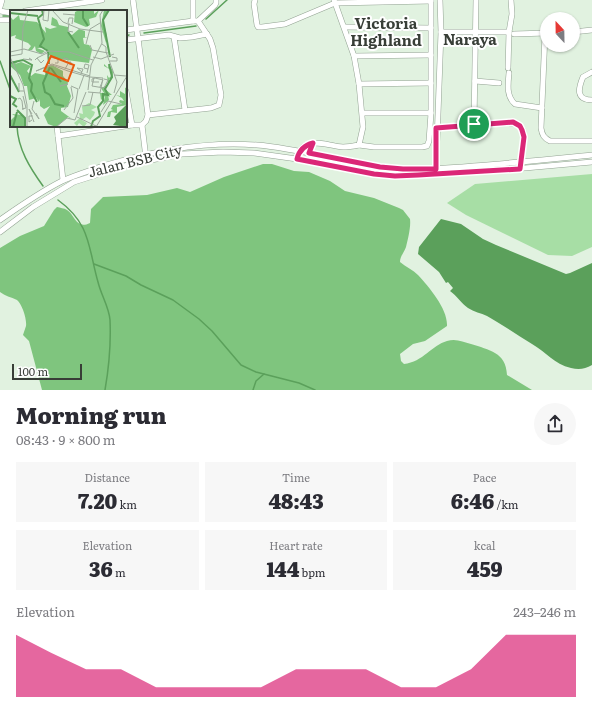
<!DOCTYPE html>
<meta charset="utf-8">
<style>
body{margin:0;font-family:Literata,serif;background:#f7f7f7;color:#2b2b33;height:100vh;display:flex;flex-direction:column;font-size:15px;white-space:nowrap}
*{box-sizing:border-box;margin:0}
p{font-size:13px;color:#7c7c81}
.icon{flex:none;width:22px;height:22px;fill:none;stroke:currentColor;stroke-width:2;stroke-linecap:round;stroke-linejoin:round}
.map{position:relative;height:390px;overflow:hidden}
.sheet{display:flex;flex-direction:column;background:#fff;flex:1}
.sheet>*{flex:none}
.needle{width:26px;rotate:338deg}
.controls{position:absolute;left:540px;top:12px;display:grid;gap:8px}
.controls a{display:grid;place-items:center;width:40px;height:40px;border-radius:50%;background:#fff;box-shadow:0 1px 3px #0004;font-size:20px}
.scale{position:absolute;left:12px;bottom:10px;width:70px;box-sizing:border-box;padding-left:4px;border:2px solid #383e37;border-top:0;font-size:11px;line-height:14px;white-space:nowrap;color:#383e37;-webkit-text-stroke:3px #fff;paint-order:stroke}
.pin{position:absolute;display:grid;place-items:center;width:34px;height:34px;color:#fff;margin:-17px;border:2px solid #fff;border-radius:50%;box-shadow:0 1px 4px #0007}
.round{display:grid;place-items:center;flex:none;width:42px;height:42px;border-radius:21px;background:#f7f7f7}
.overview{display:flex;align-items:center;justify-content:space-between;height:68px;padding:0 16px}
h1{font-size:22px;font-weight:800;line-height:30px}
.figures{display:grid;grid-template-columns:repeat(3,1fr);gap:6px;height:68px;padding:4px 16px}
.figures div{display:grid;align-content:center;border-radius:0px;background:#f7f7f7;text-align:center}
.figures b{font-size:20px;font-weight:800}
.figures small{font-size:11px;font-weight:400}
.figures p{font-size:11px}
.chart{height:112px;padding:8px 16px}
.chart p{display:flex;justify-content:space-between}
.chart svg{width:100%;height:72px;margin-top:4px;fill:#db2777;opacity:.7}
.map>svg:first-child{display:block}
.green{fill:#a7dea5}
.forest{fill:#7fc57e}
.water{fill:#5ba05b}
.lines{fill:none;stroke-linecap:round;stroke-linejoin:round}
.stream{stroke:#5ba05b;stroke-width:1.5}
.minor-casing{stroke:#92a292;stroke-width:6}
.minor{stroke:#fff;stroke-width:5}
.route-casing{stroke:#fff;stroke-width:8}
.route{stroke:#db2777;stroke-width:5}
.labels{text-anchor:middle;dominant-baseline:central;stroke-width:4;stroke-linejoin:round;paint-order:stroke}
.street-label{font-size:14px;fill:#383e37;stroke:#fff}
.neighbourhood-label{font-size:15px;font-weight:bold;fill:#383e37;stroke:#fff}
.inset-river{fill:none;stroke:#5ba05b;stroke-width:2}
.inset-road{fill:none;stroke:#9daa9c;stroke-width:1}
.view{fill:#e8590c;fill-opacity:0.15;stroke:#e8590c;stroke-width:2}
.inset-edge{fill:none;stroke:#383e37;stroke-width:2}
</style>
<div class="map">
<svg width="592" height="390" viewBox="0 0 592 390">
<rect width="100%" height="100%" fill="#e1f2e0"/>
<path class="green" d="M592 174V247L572 256 548 255 466 215 447 203 475 184Z"/>
<path class="forest" d="M263 164H272L294 171 309 172 330 181 345 191 374 198 399 208 403 210 410 219C411 227 408 239 406 247 404 253 400 256 400 262 406 267 413 270 418 275 429 287 448 309 447 326L425 341 413 344 400 354 401 361 404 364C423 362 432 345 447 341 456 338 463 342 471 344 489 350 506 352 507 375L532 390H42L29 341 23 335C24 332 25 329 26 326 27 319 22 304 17 300 11 297 5 296 0 292V248L20 236 44 226 54 210 57 207C60 208 64 208 67 210 75 215 76 230 90 223L91 209 103 197 147 195 177 188 190 192 224 177Z"/>
<path class="water" d="M441 219 461 224 483 239 496 245 566 274 570 273 592 263V365C585 369 579 370 571 368 554 364 546 352 532 344 517 335 503 325 487 316 481 313 474 312 468 308 461 303 457 296 450 291L453 288 448 282 446 283 439 272 418 254 419 247Z"/>
<g class="lines">
<g class="stream">
<path d="M3 16H11"/>
<path d="M206 19 227 0"/>
<path d="M144 33 196 26"/>
<path d="M126 36 129 35"/>
<path d="M0 61 11 92"/>
<path d="M17 126C18 149 30 168 43 186"/>
<path d="M58 200C91 224 88 247 98 282 101 295 109 307 110 320 111 343 109 367 105 390"/>
<path d="M94 264 126 276 141 285 173 300 199 319 212 331 241 365 256 372 299 383 315 390"/>
<path d="M253 390 256 381 264 374"/>
</g>
<defs>
<g id="minor">
<path d="M133 0 148 115 146 121 142 125 146 158"/>
<path d="M255 0 254 4 257 25 258 27H262L285 24 335 3 431 1"/>
<path d="M0 7 2 0"/>
<path d="M0 11 11 13"/>
<path d="M25 11 102 0"/>
<path d="M0 20H11"/>
<path d="M198 21 215 5 216 3V0"/>
<path d="M345 27 431 28"/>
<path d="M126 30 193 21"/>
<path d="M441 32H509"/>
<path d="M573 32 592 30"/>
<path d="M514 34 547 33"/>
<path d="M545 34 541 128C542 135 544 138 550 141H592"/>
<path d="M174 37 185 110"/>
<path d="M126 40 169 35 180 38 192 37 207 34"/>
<path d="M354 56 431 55"/>
<path d="M508 68 509 32 512 14 511 0"/>
<path d="M592 72 583 77C578 89 576 100 592 100"/>
<path d="M509 73C508 84 506 96 515 104L542 108"/>
<path d="M475 81 499 83"/>
<path d="M359 84 431 83"/>
<path d="M126 91 132 125"/>
<path d="M363 113H431V0"/>
<path d="M148 115 211 108 219 105 221 95 213 48 210 39 198 21H193V0"/>
<path d="M474 124 513 123 520 126 523 130 524 137 520 165"/>
<path d="M57 126 58 136"/>
<path d="M436 128 474 124 476 0"/>
<path d="M359 145 374 147H422L427 146 429 141 431 113"/>
<path d="M297 159C304 133 325 146 343 147 348 147 354 146 359 145L363 127 359 84 354 56 334 0"/>
<path d="M436 169 441 32 440 0"/>
<path d="M63 180 58 136 132 125H142"/>
<path d="M0 220C20 206 40 192 62 181 75 175 89 171 103 166 152 151 205 141 257 145 306 149 353 166 402 169 426 170 449 168 473 166 513 163 552 159 592 155"/>
<path d="M0 232 33 207 74 182 131 164 182 154 223 152 254 153 297 159 374 174 395 176 503 170 592 162"/>
</g>
</defs>
<use href="#minor" class="minor-casing"/>
<use href="#minor" class="minor"/>
</g>
<g class="lines">
<defs>
<path id="route" d="M513 122 520 126 522 130 524 137 520 169 418 175 395 176 374 174 297 159C299 151 305 145 313 143L309 153 380 167 403 169H436V128Z"/>
</defs>
<use href="#route" class="route-casing"/>
<use href="#route" class="route"/>
</g>
<g class="labels">
<g class="street-label">
<text transform="translate(135 160) rotate(-14)">Jalan BSB City</text>
</g>
<g class="neighbourhood-label">
<text x="386" y="22">Victoria<tspan x="386" dy="17">Highland</tspan></text>
<text x="470" y="38">Naraya</text>
</g>
</g>
<g transform="translate(10 10)">
<rect width="117" height="117" fill="#e1f2e0"/>
<path d="M79 93 87 97 81 100 85 102 84 105 80 110 76 107 72 110 77 113 74 117 69 113 67 116 64 113 70 108 69 103 73 104 72 97Z" fill="#a7dea5"/>
<path d="M69 0H84V4L89 0 86 7 79 9 80 15 76 17 64 12 65 2ZM94 0H99L93 10 97 26 96 33 91 16ZM9 5 10 10 27 12 36 23 35 17 40 19 47 17 41 15 42 7 47 10 49 15 58 17V23L62 25 69 19 75 21V27H78L73 28 74 34 79 35 82 40 79 53 49 49 39 45 35 38H27L35 41 31 44 26 41 25 36 22 40H18L21 36 18 33 5 28 6 25 0 27V6L3 10ZM10 50 5 54 11 52 21 56 17 61 21 66 25 63 35 65 36 57 42 55 53 61V66L58 72 57 76 61 86 58 97 51 98V101L62 109 58 107 46 117 38 114 34 105 40 96 34 99 30 96V89L29 92 26 88 19 90 17 76H14L10 65 0 56V52ZM99 54 103 61V68L99 69V72L98 75 95 79 102 85H98L99 90 93 95 95 86 91 90 90 83H94L91 78 98 75 97 65 99 68 101 66V60L94 56V54L98 58ZM117 77V95L107 97V103L101 102 100 107H97L98 102 103 100 101 99 103 95 112 94 109 92 110 90 114 91 112 88 106 85 110 86V81L115 84V78ZM2 104 13 105 16 113 14 117H0V111L5 106Z" fill="#7fc57e"/>
<path d="M117 94V117L103 115 106 111 104 107Z" fill="#5ba05b"/>
<path class="inset-river" d="M32 0 33 4 28 8 34 29 30 36 38 41M73 0V8L78 16M99 0 93 10 100 47M0 3 28 6M58 22 69 38M38 42 39 54M0 53 13 50 22 55 19 68 22 74 21 81 27 92M40 57 33 73 35 82 40 85 45 94 54 96M41 58 51 72M0 65 9 82M0 86 6 89 3 94 7 97M7 100 15 108V117M3 117 7 102M81 117 83 111 90 106 88 97 93 91V84L98 85 95 79 102 67 99 54"/>
<path class="inset-road" d="M34 0 33 10 38 11 39 0M42 0 53 12 70 19 93 22M53 4 65 5M58 13 59 8H63L62 14M59 13 58 21 63 22M76 34 80 19 90 13M92 34 96 37V42L107 72 104 83M80 35 82 40 98 43M0 42 14 39 32 44 38 41 59 42 83 50M0 46 12 44 13 17 18 0M0 47 13 75 17 95V117M40 47 48 49V53H45M83 47 91 49 104 44M27 48 37 43 38 47M13 49 22 50 19 48M25 50 27 48 31 53 34 50M51 50 58 52V49L54 48V50M100 51H107V48L102 47M55 59 59 52H61L60 55M77 63 79 55 75 54 74 58 78 59M71 64 73 59 67 58 72 62M104 65 116 66M79 67 58 61 42 55 26 61 42 54 80 66M80 67 93 68M84 68 82 76 94 78 98 70 94 69M85 68 93 70 90 77M85 68 82 69V72H89M9 73V81H14M58 74 50 76 58 74M61 76 68 79 64 103M69 79 74 65M78 80 81 55 92 33 90 5 93 0M78 82 90 83 93 68M8 89 10 88 12 91 13 100M24 91 22 99 29 109 26 103M72 96 80 95 83 82M12 99 16 98 13 86M54 100 63 88 61 77M91 102 98 91 111 94M22 104 19 99 24 112M67 107 86 116M22 110 19 112V106H23M46 117 57 108 65 110 76 82M86 117 117 66"/>
<path class="view" d="M41 46 64 55 58 71 34 61Z"/>
<rect width="117" height="117" class="inset-edge"/>
</g>
</svg>
<div class="controls">
<a><svg class="needle" viewBox="-14 -14 28 28"><path d="M0-13l5 13h-10z" fill="#e53935"/><path d="M0 13l5-13h-10z" fill="#7c7c81"/></svg></a>
</div>
<div class="scale">100 m</div>
<div class="pin" style="left:474px;top:124px;background:#1e9e55"><svg class="icon" aria-label="arrive" viewBox="0 0 24 24"><path d="M6 21V4h12l-3 4 3 4H6"/></svg></div>
</div>
<section class="sheet">
<div class="overview"><div><h1>Morning run</h1><p>08:43 · 9 × 800 m</p></div><a class="round"><svg class="icon" aria-label="share" viewBox="0 0 24 24"><path d="M12 15V3M7 8l5-5 5 5M5 13v7h14v-7"/></svg></a></div>
<div class="figures">
<div><p>Distance</p><b>7.20<small> km</small></b></div>
<div><p>Time</p><b>48:43</b></div>
<div><p>Pace</p><b>6:46<small> /km</small></b></div>
</div>
<div class="figures">
<div><p>Elevation</p><b>36<small> m</small></b></div>
<div><p>Heart rate</p><b>144<small> bpm</small></b></div>
<div><p>kcal</p><b>459</b></div>
</div>
<div class="chart"><p><span>Elevation</span>243–246 m</p>
<svg viewBox="0 0 160 44" preserveAspectRatio="none"><path d="M0 44V6L10 17L20 27L30 27L40 38L50 38L60 38L70 38L80 27L90 27L100 27L110 38L120 38L130 27L140 6L150 6L160 6V44z"/></svg>
</div>
</section>
